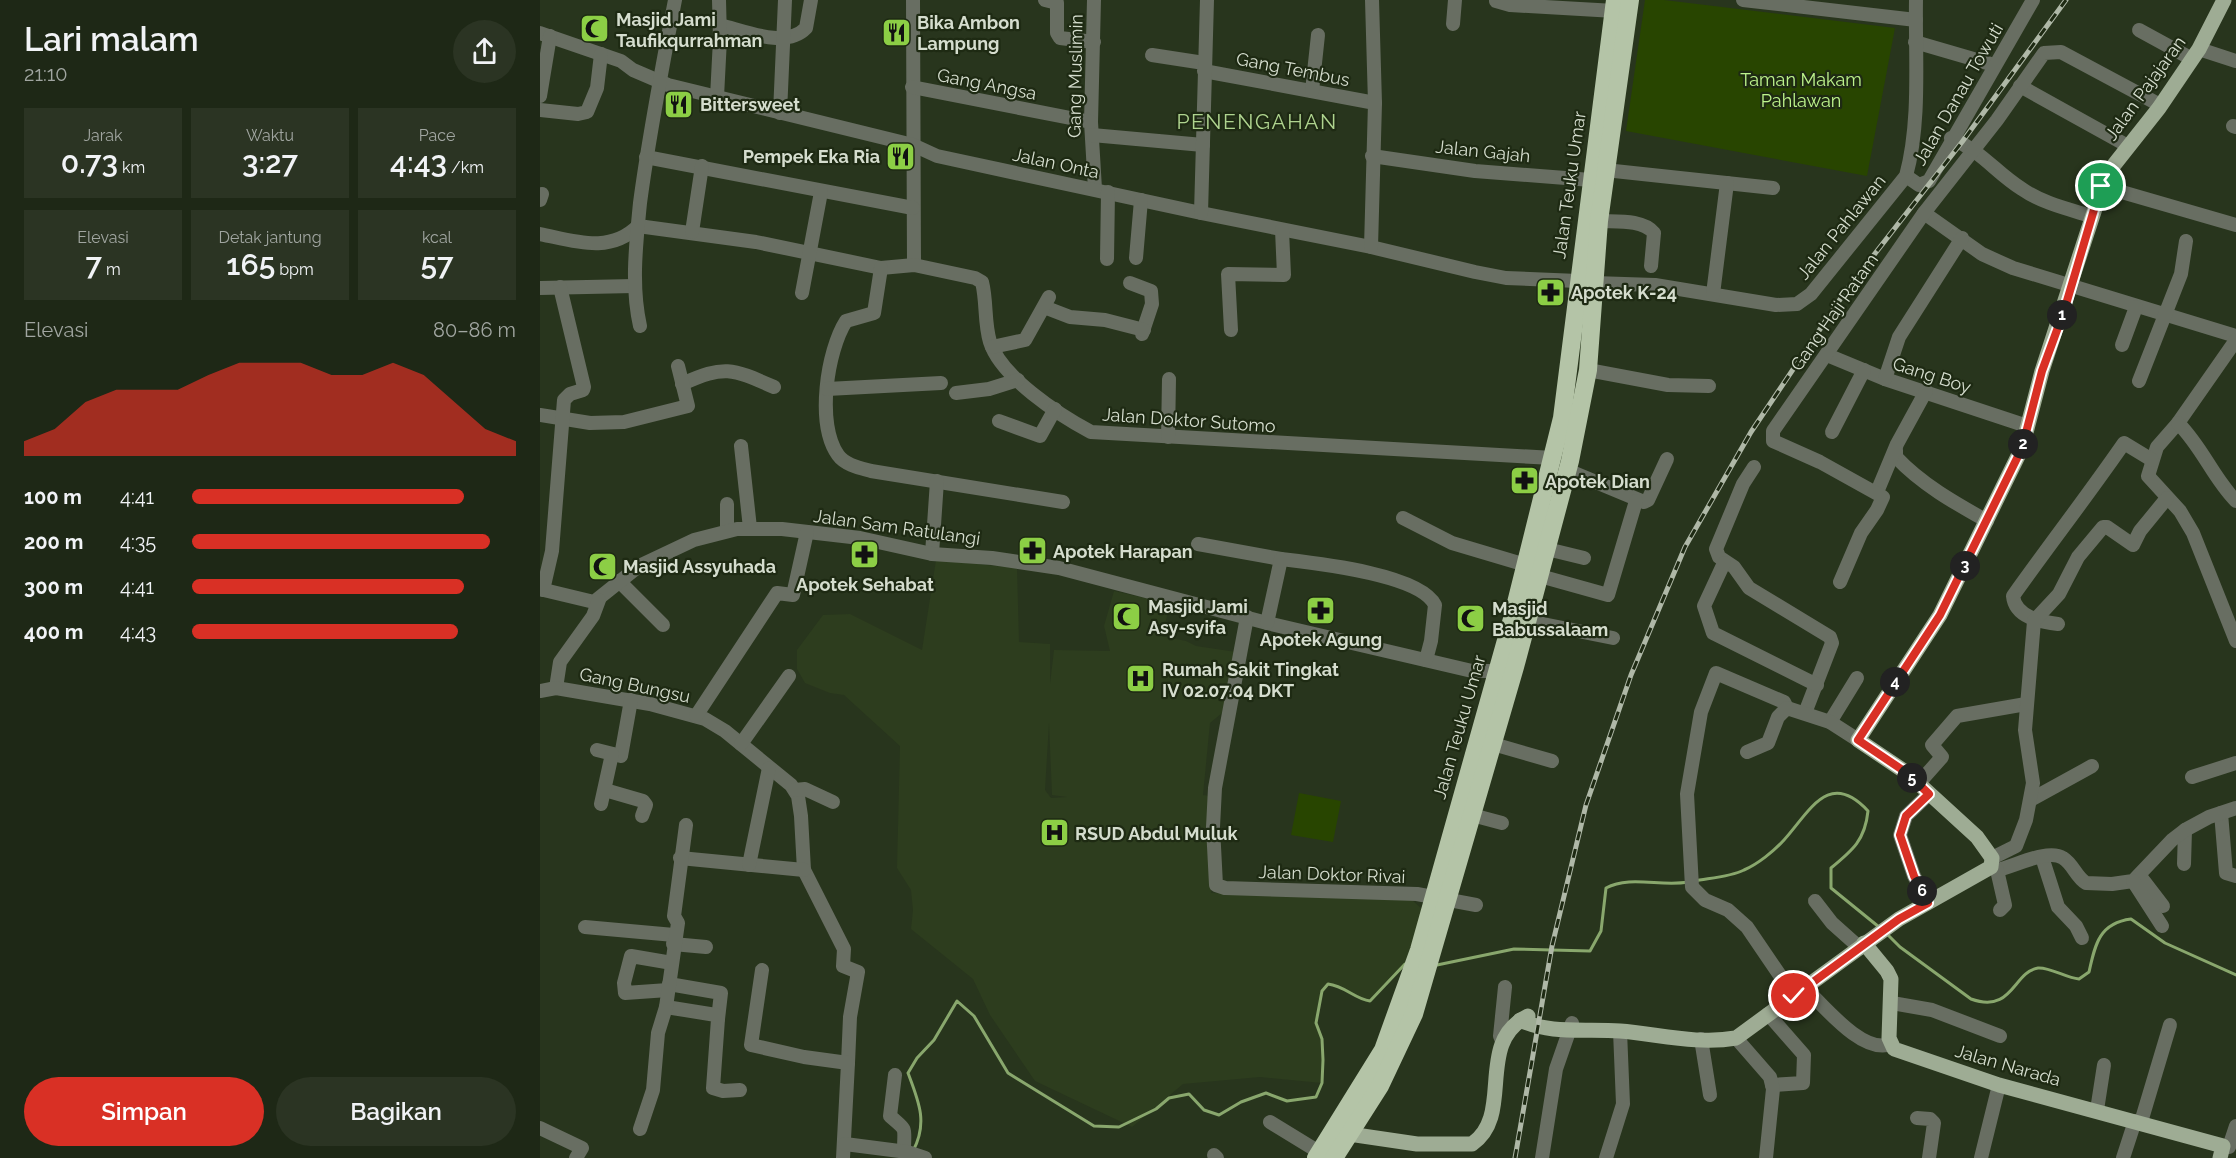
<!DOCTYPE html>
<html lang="id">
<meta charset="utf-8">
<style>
body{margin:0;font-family:Raleway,sans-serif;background:#2b3423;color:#f1f3f6;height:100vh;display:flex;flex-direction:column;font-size:22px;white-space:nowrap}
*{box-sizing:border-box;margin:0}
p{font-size:20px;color:#a1a6a1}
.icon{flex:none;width:33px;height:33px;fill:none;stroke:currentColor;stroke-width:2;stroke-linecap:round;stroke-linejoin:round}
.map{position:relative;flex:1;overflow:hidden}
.details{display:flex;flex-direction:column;background:#1e2816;width:540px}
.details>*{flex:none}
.pin{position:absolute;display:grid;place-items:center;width:51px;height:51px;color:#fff;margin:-26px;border:3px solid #fff;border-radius:50%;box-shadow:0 2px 6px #0007}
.km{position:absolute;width:30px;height:30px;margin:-15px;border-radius:50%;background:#222;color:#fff;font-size:16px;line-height:30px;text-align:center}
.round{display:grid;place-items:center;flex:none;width:63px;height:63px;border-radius:32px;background:#2b3423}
.headline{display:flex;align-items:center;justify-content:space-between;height:102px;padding:0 24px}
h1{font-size:33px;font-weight:600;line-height:45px}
.stats{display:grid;grid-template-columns:repeat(3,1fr);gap:9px;height:102px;padding:6px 24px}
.stats div{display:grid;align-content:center;border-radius:0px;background:#2b3423;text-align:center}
.stats b{font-size:30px;font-weight:600}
.stats small{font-size:16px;font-weight:400}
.stats p{font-size:16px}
.chart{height:168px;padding:12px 24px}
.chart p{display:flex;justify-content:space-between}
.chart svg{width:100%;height:108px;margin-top:6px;fill:#d93025;opacity:.7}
.action{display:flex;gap:12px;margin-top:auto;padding:12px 24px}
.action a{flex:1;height:69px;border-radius:36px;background:#d93025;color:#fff;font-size:24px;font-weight:600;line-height:69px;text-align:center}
.action a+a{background:#2b3423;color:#f1f3f6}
ul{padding:0 24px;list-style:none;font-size:20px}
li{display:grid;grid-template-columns:96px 72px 1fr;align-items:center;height:45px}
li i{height:15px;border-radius:8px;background:#d93025}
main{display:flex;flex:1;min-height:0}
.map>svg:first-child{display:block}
.built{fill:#2d3d1e;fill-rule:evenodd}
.green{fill:#284500}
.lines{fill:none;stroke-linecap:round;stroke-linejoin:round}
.stream{stroke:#89a76d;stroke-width:3}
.minor{stroke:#686e62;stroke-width:14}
.major{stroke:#9eac94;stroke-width:15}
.highway{stroke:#b4c4a7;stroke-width:18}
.rail-casing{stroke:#afb8a7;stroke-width:5}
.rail{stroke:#1e2a13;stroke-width:3;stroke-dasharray:9;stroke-linecap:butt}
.route-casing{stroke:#fff;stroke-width:12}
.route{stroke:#d93025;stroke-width:8}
.labels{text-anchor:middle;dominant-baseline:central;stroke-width:4.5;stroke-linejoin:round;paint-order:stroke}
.poi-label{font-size:18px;font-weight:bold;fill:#d5ddce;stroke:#1e2a13;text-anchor:start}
.street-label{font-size:18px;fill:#d5ddce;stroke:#1e2a13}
.park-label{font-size:18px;fill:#bef48d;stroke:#1e2a13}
.quarter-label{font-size:21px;letter-spacing:1.5px;fill:#afd48f;stroke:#1e2a13}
</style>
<main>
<section class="details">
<div class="headline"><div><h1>Lari malam</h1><p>21:10</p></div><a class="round"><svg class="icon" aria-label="share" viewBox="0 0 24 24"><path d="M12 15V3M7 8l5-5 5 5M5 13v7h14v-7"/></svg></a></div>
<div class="stats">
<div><p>Jarak</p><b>0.73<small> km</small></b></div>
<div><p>Waktu</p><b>3:27</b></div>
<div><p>Pace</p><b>4:43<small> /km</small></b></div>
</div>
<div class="stats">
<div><p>Elevasi</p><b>7<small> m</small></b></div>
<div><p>Detak jantung</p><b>165<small> bpm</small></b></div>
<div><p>kcal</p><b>57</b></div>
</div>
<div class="chart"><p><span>Elevasi</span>80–86 m</p>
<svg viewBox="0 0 160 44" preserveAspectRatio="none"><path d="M0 44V38L10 33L20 22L30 17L40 17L50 17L60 11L70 6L80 6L90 6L100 11L110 11L120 6L130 11L140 22L150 33L160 38V44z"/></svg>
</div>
<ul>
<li><b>100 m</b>4:41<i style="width:84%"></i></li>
<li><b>200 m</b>4:35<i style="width:92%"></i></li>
<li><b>300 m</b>4:41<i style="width:84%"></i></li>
<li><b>400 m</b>4:43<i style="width:82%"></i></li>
</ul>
<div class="action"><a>Simpan</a><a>Bagikan</a></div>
</section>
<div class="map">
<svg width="1696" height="1158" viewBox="0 0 1696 1158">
<rect width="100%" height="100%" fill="#28351d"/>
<path class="built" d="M396 560 477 568 479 642 510 644V684L514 650 570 651 564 626 574 591 631 604 621 636 646 641 656 646 696 652 682 713 670 723 663 795 670 796 671 893 872 900 882 909 874 953 830 1001 821 1000 796 985 788 984 782 991 776 1023 782 1039V1083L720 1077 643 1084 592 1127 495 1081 450 1015 433 979 371 929 373 910 371 890 357 868 360 746 304 695 290 693 265 683 257 669V650L283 615 310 614 382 650ZM509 723 512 795 527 797 511 798 505 790Z"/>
<g class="green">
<path d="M1105 0H1124L1355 28 1327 176 1086 131Z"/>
<path d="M759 793 801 801 793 842 751 835Z"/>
</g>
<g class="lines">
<g class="stream">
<path d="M1154 881C1170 878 1190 877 1204 870 1218 864 1234 851 1244 840 1270 811 1289 769 1328 811 1325 840 1313 850 1291 868V888L1339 927"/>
<path d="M1346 933 1360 947 1431 999C1473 1014 1473 972 1498 968 1510 967 1526 978 1539 979L1549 972C1555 945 1559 923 1591 919L1625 943 1696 975"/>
<path d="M897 965 974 949 1050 951 1061 931 1066 888C1090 875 1121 887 1148 882"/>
<path d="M373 1151C388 1123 379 1102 368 1073L377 1058 394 1040 417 1001 434 1016 468 1073 554 1126 579 1127 616 1109 629 1098 649 1094 664 1110 679 1115 701 1102 726 1093 747 1101 776 1097 782 1083 783 1060 782 1039 776 1023 782 991 788 984C805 986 815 999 830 1001L865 964"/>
</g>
<g class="minor">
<path d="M373 0 374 265"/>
<path d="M505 0 517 3V33L520 38 554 42"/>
<path d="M554 0 551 122 555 189"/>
<path d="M1203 0 1376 20"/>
<path d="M956 1 970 5 1075 11"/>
<path d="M913 24 915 0"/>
<path d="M180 25C205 31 246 49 266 28L271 0"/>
<path d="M1599 30 1652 59"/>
<path d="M0 33 81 61 93 70 128 85 373 145 397 156 661 213 831 247 935 272 966 278 1038 281"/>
<path d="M1375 42 1454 65"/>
<path d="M1659 49 1696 61"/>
<path d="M612 55 664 63"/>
<path d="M664 71 835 103"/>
<path d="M1480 86 1588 146"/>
<path d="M372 87 551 122"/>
<path d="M772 91 778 35"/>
<path d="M0 96 10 36"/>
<path d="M177 97 180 39 179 0"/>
<path d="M0 110 38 114 47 112 57 88 61 54"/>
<path d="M240 113 245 0"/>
<path d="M1693 126 1696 127"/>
<path d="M552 135 663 145"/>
<path d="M1411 138C1443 152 1455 172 1482 189 1502 203 1528 209 1551 216"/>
<path d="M832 156 935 171 1051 180"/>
<path d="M106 157 373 208"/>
<path d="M1065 170 1233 188"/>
<path d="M1366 176 1379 185 1389 181 1493 0"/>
<path d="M1561 186 1696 225"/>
<path d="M0 200 2 194"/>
<path d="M661 213 667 0"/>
<path d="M1384 213 1442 254 1473 268 1696 336"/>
<path d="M1059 221C1076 222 1102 219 1114 233L1111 266"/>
<path d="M98 226 216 242 341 268 374 265 435 278 442 282C447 302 444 322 450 342 461 377 519 415 551 432L1013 458"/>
<path d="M152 232 162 166"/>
<path d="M0 234C35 241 70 254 98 226"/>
<path d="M831 247 835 103 832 0"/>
<path d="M596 258 601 200"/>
<path d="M567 259 568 192"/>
<path d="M341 268 334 313 306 321C287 351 276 424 298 455 305 465 320 468 331 471L523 502"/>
<path d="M590 283 611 291 612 304 602 334"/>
<path d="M1054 283 1115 285 1236 305 1257 304 1271 294 1366 176C1381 121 1375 57 1376 0"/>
<path d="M0 288 94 286"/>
<path d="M262 293 281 192"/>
<path d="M1173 294 1187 183"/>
<path d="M504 307 530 317 565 320 604 330"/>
<path d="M100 326C91 286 96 244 100 203 109 135 122 68 135 0"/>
<path d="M691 330 688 274 744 275 742 230"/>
<path d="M1696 340 1638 423 1617 447 1608 476 1640 511 1653 533 1696 641"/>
<path d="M1582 345 1596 307"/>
<path d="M452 347 485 340 509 297"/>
<path d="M1287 355 1345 379 1487 426"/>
<path d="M1048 370 1128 385 1169 386"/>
<path d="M1345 379 1359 337 1422 238"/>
<path d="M1599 381 1641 274 1646 241"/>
<path d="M142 384C185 365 191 368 234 387"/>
<path d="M287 389 401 383"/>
<path d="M416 393 449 389 478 380"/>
<path d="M0 415 50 423 84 422 148 406 138 366"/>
<path d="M459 421 500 436 515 409"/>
<path d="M1638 423C1663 448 1673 478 1696 501"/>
<path d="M1292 432 1324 370"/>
<path d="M628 437 629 379"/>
<path d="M201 446 210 528"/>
<path d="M1356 450V457C1381 484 1415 503 1447 521"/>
<path d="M1214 467 1203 484 1176 549 1179 557 1194 567 1209 588 1290 637 1292 643 1265 713"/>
<path d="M1027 470 1104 502 1108 500 1127 459"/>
<path d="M1337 492 1357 444 1386 391"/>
<path d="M863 518 912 543 986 565"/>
<path d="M187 531V504"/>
<path d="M658 544 741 559"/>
<path d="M1007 549 1044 558"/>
<path d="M392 554 397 481"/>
<path d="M1184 563 1164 606 1173 633 1277 685"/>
<path d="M1000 576 1068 595 1096 501"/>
<path d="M79 581 123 625"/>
<path d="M1300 582 1321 533 1337 510 1343 497 1280 462 1233 441V431L1384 213 1457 120 1504 53 1521 52 1620 105"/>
<path d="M0 589 54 602 99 566 154 540 197 529H242L320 538 392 554 452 558 519 568 727 623 932 671H956"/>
<path d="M3 590 12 551 24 400 30 394 43 390 44 387 20 287"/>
<path d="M59 600 53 616 20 662 16 688 110 704 165 719 185 731 251 785 258 796 261 816 264 870 304 949 303 966 318 972 310 1017 308 1063"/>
<path d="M707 617 675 788 673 827 676 885 685 888 877 894 936 905"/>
<path d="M988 621 1073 638"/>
<path d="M727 623 741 559C775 563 880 574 895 605L891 641 886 660"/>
<path d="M1518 624C1500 622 1475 617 1473 596 1510 544 1548 495 1584 443L1612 460"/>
<path d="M0 691 16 688"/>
<path d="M1247 708 1244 702 1176 673 1161 712 1147 794 1152 887 1165 900 1188 910 1207 927 1254 996"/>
<path d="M156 716 237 593 253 595 267 532"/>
<path d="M1290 722 1317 678"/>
<path d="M201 744 249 676"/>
<path d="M953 744 1012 761"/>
<path d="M57 750 81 756 91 700"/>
<path d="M1207 752 1228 743 1238 717 1247 708 1290 722 1318 740"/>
<path d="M1652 777 1696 763"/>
<path d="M1378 784 1402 757 1392 745 1417 716 1486 704"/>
<path d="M65 790 103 801 106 805 102 816"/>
<path d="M255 790 265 789 293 802"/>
<path d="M1492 799 1552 766"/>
<path d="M61 804 72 754"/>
<path d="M1681 813 1686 873 1696 876"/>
<path d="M932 815 962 823"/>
<path d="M1502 857 1518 907 1536 926 1542 938"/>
<path d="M140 858 264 870"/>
<path d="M1452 858 1476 846 1486 820 1493 783 1485 730 1494 621 1519 594 1538 557 1563 527H1567L1593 545 1600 531 1627 498"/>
<path d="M1644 864 1645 830"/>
<path d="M209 865 229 768"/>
<path d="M1451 867 1457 870C1473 867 1508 848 1523 858 1533 864 1536 877 1546 883L1572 884 1593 881 1632 840 1645 830 1669 817 1696 808"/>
<path d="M1457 870 1465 905 1460 910"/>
<path d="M1600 876 1623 906"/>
<path d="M1593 881 1622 926"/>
<path d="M1275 901 1292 923 1320 948"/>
<path d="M1388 903 1374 876 1360 835 1366 816 1389 794"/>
<path d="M45 927 134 935"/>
<path d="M133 944 166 947"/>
<path d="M222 970 211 1045 264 1057 308 1063 303 1158"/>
<path d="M129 984 181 993 178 1019"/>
<path d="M1265 988C1284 1006 1323 1055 1351 1044"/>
<path d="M128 990 85 993 84 983 91 956 132 963"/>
<path d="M1352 1003 1392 1010 1460 1036"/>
<path d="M126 1007 176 1015 178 1019 173 1088 183 1091 200 1090"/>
<path d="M1228 1014 1264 1055 1263 1083 1232 1085"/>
<path d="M1196 1038 1230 1077 1233 1089 1226 1158"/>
<path d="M1161 1039 1170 1095"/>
<path d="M962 1041 960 1036 965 987"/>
<path d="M355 1075 350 1116C368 1132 364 1125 364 1152"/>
<path d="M1557 1110 1564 1065"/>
<path d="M1377 1118 1390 1119 1394 1123 1389 1158"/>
<path d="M730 1122 779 1152"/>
<path d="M1601 1122 1630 1025"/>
<path d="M0 1128 42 1148 36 1158"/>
<path d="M100 1129 113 1090 118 1033 126 1007 138 923 134 916 146 825"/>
<path d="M305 1144 367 1152 385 1158"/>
<path d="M1689 1147 1696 1126"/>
<path d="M674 1155 677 1158"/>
<path d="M1002 1158 1016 1069 1032 1023"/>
<path d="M1066 1158 1083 1104 1080 1031"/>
<path d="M1441 1158 1459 1085"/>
<path d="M1583 1158 1595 1121"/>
</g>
<g class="major">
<path d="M1324 943 1347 971 1351 979 1349 1038 1354 1049 1459 1085 1683 1146 1680 1158"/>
<path d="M980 1020C1011 1035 1047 1028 1080 1031 1118 1034 1158 1045 1196 1038L1359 919 1451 867 1452 858 1437 837 1367 773 1318 740 1400 615 1482 448 1502 371 1566 175 1619 108 1659 49 1684 0"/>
<path d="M809 1134 877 1144H932C975 1115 934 1042 988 1016"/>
</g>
<g class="highway">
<path d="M776 1158 843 1050 879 950 972 619 1022 418 1075 0"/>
<path d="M794 1158 840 1086 874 1014 975 667 1030 461 1048 370 1059 221 1090 0"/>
</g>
<defs>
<path id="rail" d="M975 1158 1012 946 1046 805 1091 675 1145 547 1211 432 1305 292 1422 142 1526 0"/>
</defs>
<use href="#rail" class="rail-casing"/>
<use href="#rail" class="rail"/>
</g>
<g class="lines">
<defs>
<path id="route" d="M1254 996 1359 919 1388 903 1374 876 1360 835 1366 816 1389 794 1367 773 1318 740 1400 615 1482 448 1502 371 1524 311 1561 186"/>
</defs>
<use href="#route" class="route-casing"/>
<use href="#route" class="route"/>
</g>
<defs>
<symbol id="mosque-square" viewBox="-11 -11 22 22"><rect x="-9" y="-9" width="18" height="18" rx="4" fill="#8cce45" stroke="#1e2a13"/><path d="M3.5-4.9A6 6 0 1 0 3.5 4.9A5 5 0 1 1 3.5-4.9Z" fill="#111"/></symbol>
<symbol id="restaurant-square" viewBox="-11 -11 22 22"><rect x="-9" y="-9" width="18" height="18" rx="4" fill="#8cce45" stroke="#1e2a13"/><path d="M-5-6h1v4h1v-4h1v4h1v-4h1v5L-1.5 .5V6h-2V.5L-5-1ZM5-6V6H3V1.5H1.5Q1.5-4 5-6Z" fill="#111"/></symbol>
<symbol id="pharmacy-square" viewBox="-11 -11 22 22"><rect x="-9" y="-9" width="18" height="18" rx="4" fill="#8cce45" stroke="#1e2a13"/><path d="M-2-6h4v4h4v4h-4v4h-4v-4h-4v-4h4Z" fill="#111"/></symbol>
<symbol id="hospital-square" viewBox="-11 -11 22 22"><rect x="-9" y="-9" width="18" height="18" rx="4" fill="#8cce45" stroke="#1e2a13"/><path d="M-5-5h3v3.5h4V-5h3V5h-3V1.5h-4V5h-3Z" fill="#111"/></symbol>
</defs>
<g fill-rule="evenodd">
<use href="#mosque-square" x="38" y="12" width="33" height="33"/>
<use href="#restaurant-square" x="340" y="16" width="33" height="33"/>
<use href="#restaurant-square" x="122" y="88" width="33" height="33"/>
<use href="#restaurant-square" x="344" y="140" width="33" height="33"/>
<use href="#pharmacy-square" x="994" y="276" width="33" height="33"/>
<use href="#pharmacy-square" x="968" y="464" width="33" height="33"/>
<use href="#pharmacy-square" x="476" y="534" width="33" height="33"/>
<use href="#pharmacy-square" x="308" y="538" width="33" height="33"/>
<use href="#mosque-square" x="46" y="550" width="33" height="33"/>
<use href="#pharmacy-square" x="764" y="594" width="33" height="33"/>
<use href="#mosque-square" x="570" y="600" width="33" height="33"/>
<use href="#mosque-square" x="914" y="602" width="33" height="33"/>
<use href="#hospital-square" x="584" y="662" width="33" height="33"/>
<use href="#hospital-square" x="498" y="816" width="33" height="33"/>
</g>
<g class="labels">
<g class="poi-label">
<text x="76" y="19">Masjid Jami<tspan x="76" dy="21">Taufikqurrahman</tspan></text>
<text x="377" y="22">Bika Ambon<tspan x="377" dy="21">Lampung</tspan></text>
<text x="160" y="104">Bittersweet</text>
<text x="340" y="156" text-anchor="end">Pempek Eka Ria</text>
<text x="1031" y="292">Apotek K-24</text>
<text x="1005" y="481">Apotek Dian</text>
<text x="513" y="551">Apotek Harapan</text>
<text x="83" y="566">Masjid Assyuhada</text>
<text x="325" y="584" text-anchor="middle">Apotek Sehabat</text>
<text x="608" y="606">Masjid Jami<tspan x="608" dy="21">Asy-syifa</tspan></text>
<text x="952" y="608">Masjid<tspan x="952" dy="21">Babussalaam</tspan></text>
<text x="781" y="639" text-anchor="middle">Apotek Agung</text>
<text x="622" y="669">Rumah Sakit Tingkat<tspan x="622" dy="21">IV 02.07.04 DKT</tspan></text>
<text x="535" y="833">RSUD Abdul Muluk</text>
</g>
<g class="street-label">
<text transform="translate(753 69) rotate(11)">Gang Tembus</text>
<text transform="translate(535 76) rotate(-89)">Gang Muslimin</text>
<text transform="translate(447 84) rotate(11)">Gang Angsa</text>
<text transform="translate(1605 88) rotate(-54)">Jalan Pajajaran</text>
<text transform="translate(1418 94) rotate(-60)">Jalan Danau Towuti</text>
<text transform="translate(943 151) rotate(6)">Jalan Gajah</text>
<text transform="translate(516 163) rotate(12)">Jalan Onta</text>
<text transform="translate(1029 185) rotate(-82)">Jalan Teuku Umar</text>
<text transform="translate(1301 227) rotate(-51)">Jalan Pahlawan</text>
<text transform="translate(1294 312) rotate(-55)">Gang Haji Ratam</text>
<text transform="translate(1392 375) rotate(18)">Gang Boy</text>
<text transform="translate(649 420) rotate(4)">Jalan Doktor Sutomo</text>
<text transform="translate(357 527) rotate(8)">Jalan Sam Ratulangi</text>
<text transform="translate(95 685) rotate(12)">Gang Bungsu</text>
<text transform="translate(919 727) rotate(-74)">Jalan Teuku Umar</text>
<text transform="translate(792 874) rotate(2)">Jalan Doktor Rivai</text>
<text transform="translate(1468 1065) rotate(16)">Jalan Narada</text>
</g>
<g class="park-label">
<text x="1261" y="79">Taman Makam<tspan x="1261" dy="21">Pahlawan</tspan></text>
</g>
<g class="quarter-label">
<text x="717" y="121">PENENGAHAN</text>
</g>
</g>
</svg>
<div class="pin" style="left:1561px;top:186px;background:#1e9e55"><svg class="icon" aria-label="arrive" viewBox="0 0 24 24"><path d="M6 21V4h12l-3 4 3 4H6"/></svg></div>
<div class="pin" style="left:1254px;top:996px;background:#d93025"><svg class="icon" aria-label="check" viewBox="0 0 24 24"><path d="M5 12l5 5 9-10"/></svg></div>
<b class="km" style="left:1522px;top:315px">1</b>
<b class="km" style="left:1483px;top:444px">2</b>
<b class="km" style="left:1425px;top:566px">3</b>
<b class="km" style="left:1355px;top:682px">4</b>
<b class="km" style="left:1372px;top:778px">5</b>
<b class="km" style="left:1382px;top:891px">6</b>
</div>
</main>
